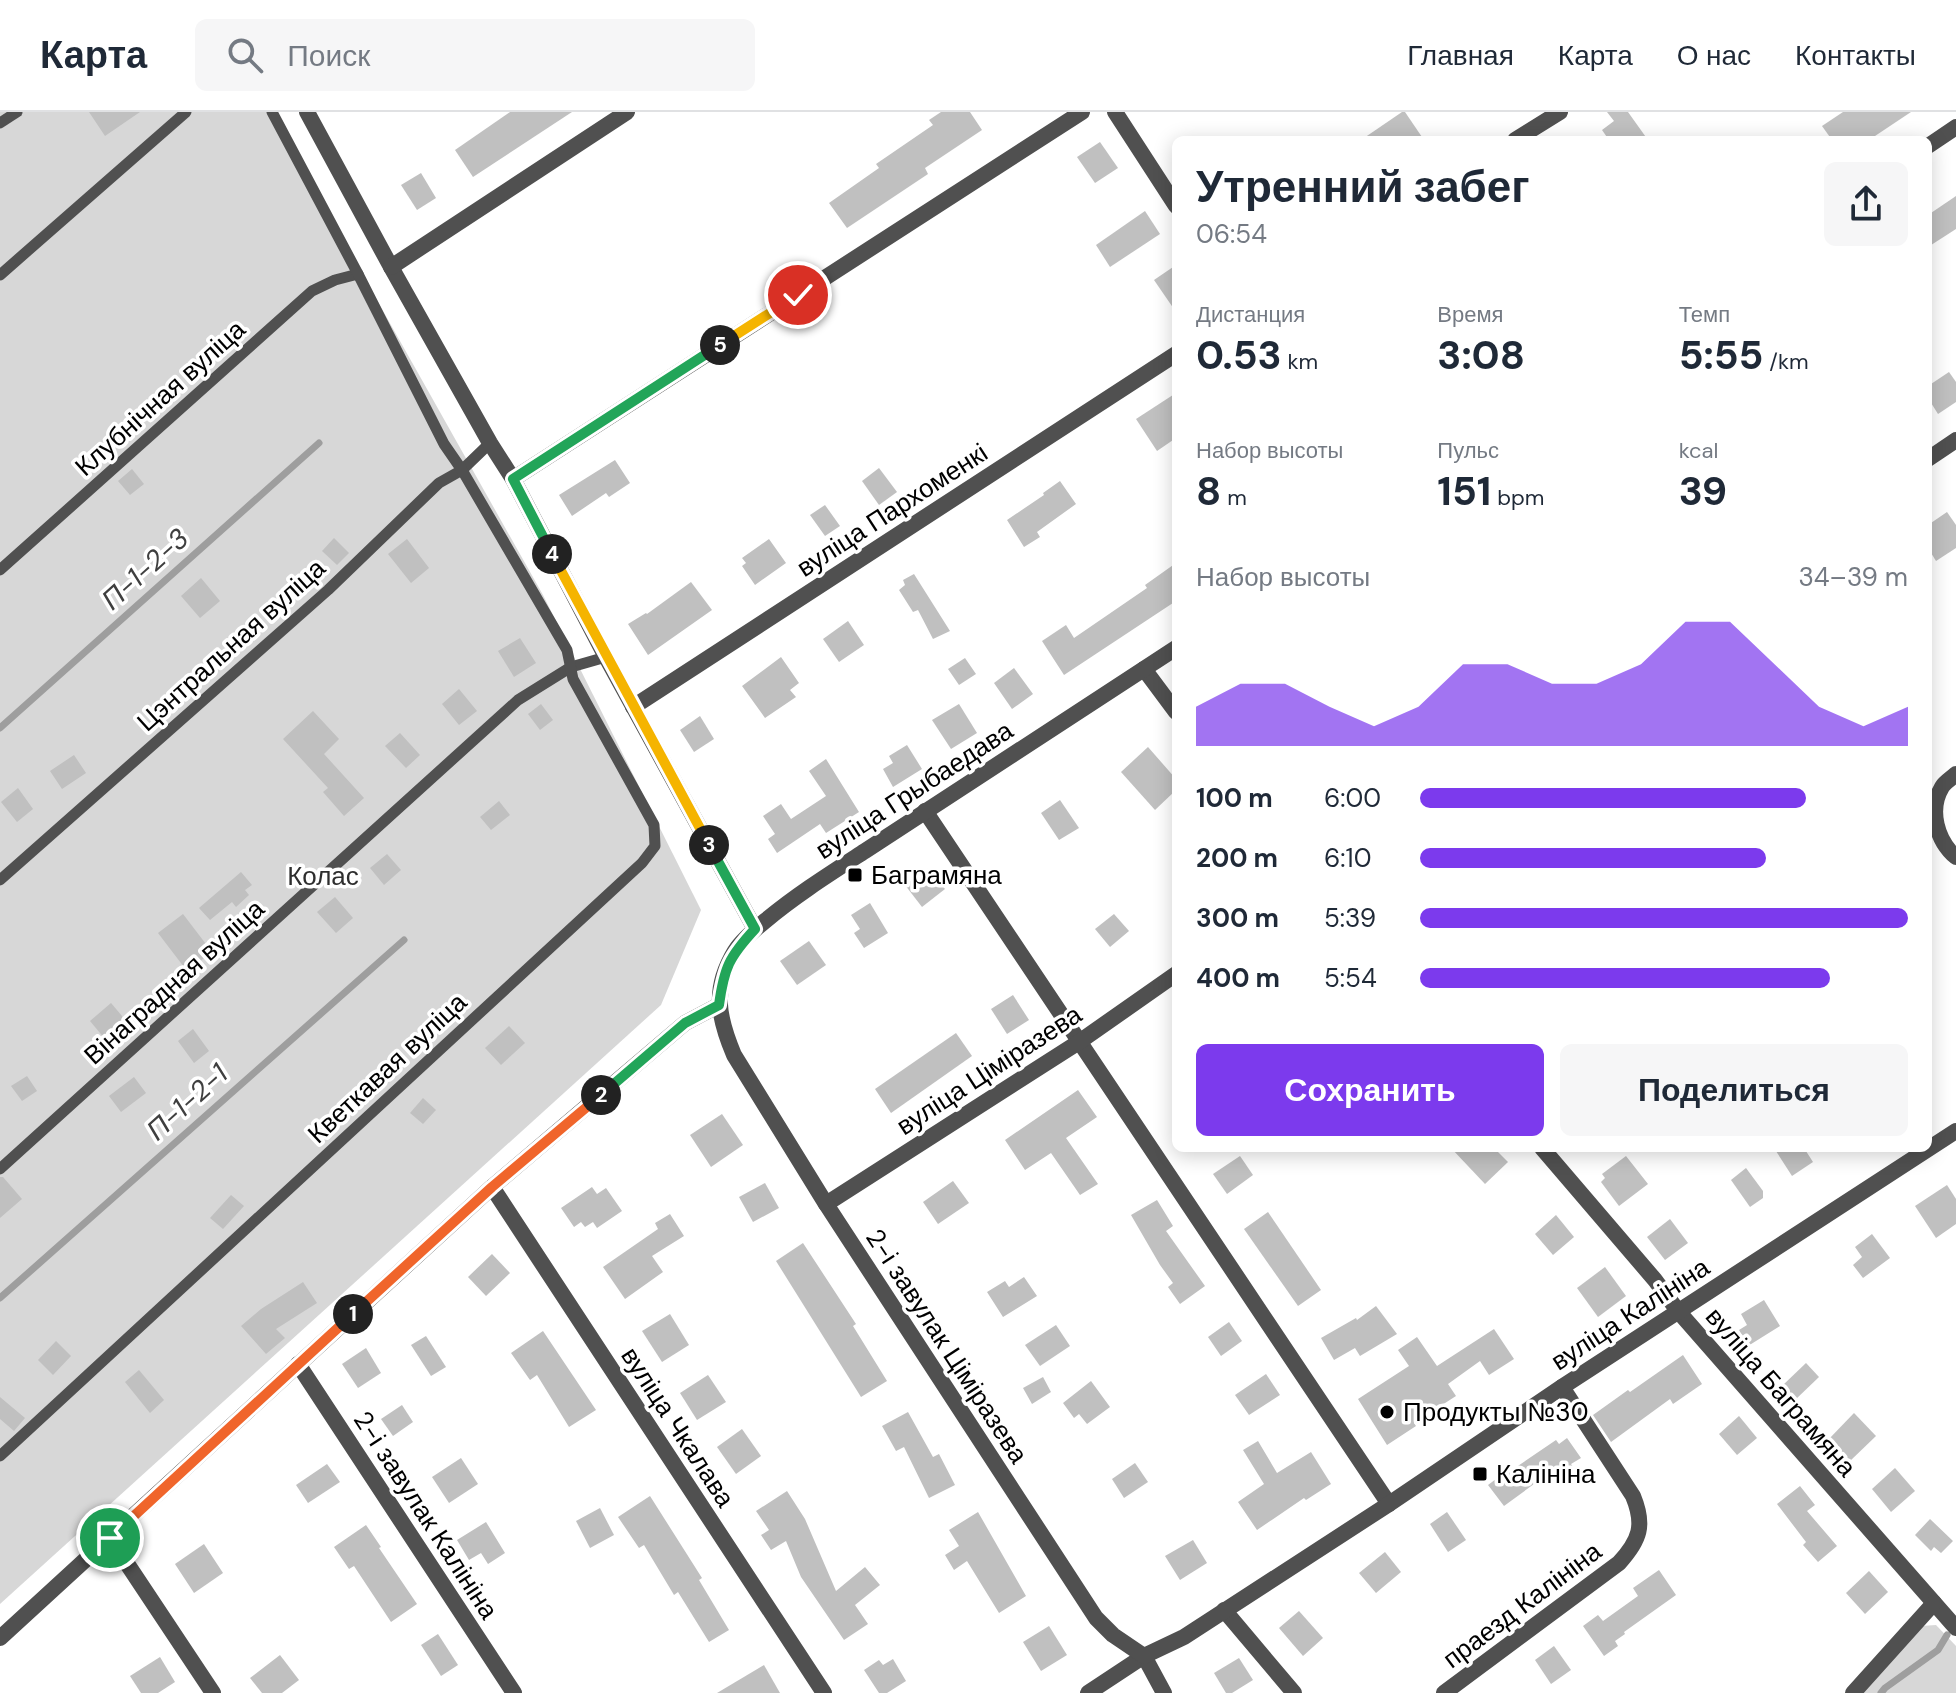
<!DOCTYPE html>
<html lang="ru">
<meta charset="utf-8">
<style>
body{margin:0;font-family:"DM Sans",sans-serif;background:#f6f6f7;color:#1f2937;height:100vh;display:flex;flex-direction:column;font-size:30px;white-space:nowrap}
*{box-sizing:border-box;margin:0}
p{font-size:26px;color:#747a83}
.icon{flex:none;width:44px;height:44px;fill:none;stroke:currentColor;stroke-width:2;stroke-linecap:round;stroke-linejoin:round}
.map{position:relative;flex:1;overflow:hidden}
.details{position:absolute;left:1172px;top:24px;width:760px;height:1016px;display:flex;flex-direction:column;background:#fff;border-radius:12px;box-shadow:0 4px 20px #0003}
.details>*{flex:none}
.pin{position:absolute;display:grid;place-items:center;width:68px;height:68px;color:#fff;margin:-34px;border:4px solid #fff;border-radius:50%;box-shadow:0 2px 8px #0007}
.km{position:absolute;width:40px;height:40px;margin:-20px;border-radius:50%;background:#222;color:#fff;font-size:22px;line-height:40px;text-align:center}
.round{display:grid;place-items:center;flex:none;width:84px;height:84px;border-radius:12px;background:#f6f6f7}
.headline{display:flex;align-items:center;justify-content:space-between;height:136px;padding:0 24px}
h1{font-size:44px;font-weight:700;line-height:60px}
.figures{display:grid;grid-template-columns:repeat(3,1fr);gap:12px;height:136px;padding:8px 24px}
.figures div{display:grid;align-content:center}
.figures b{font-size:40px;font-weight:700}
.figures small{font-size:22px;font-weight:400}
.figures p{font-size:22px}
.chart{height:224px;padding:16px 24px}
.chart p{display:flex;justify-content:space-between}
.chart svg{width:100%;height:144px;margin-top:8px;fill:#7c3aed;opacity:.7}
.primary-button{display:flex;gap:16px;margin-top:auto;padding:16px 24px}
.primary-button a{flex:1;height:92px;border-radius:12px;background:#7c3aed;color:#fff;font-size:32px;font-weight:700;line-height:92px;text-align:center}
.primary-button a+a{background:#f6f6f7;color:#1f2937}
ul{padding:0 24px;list-style:none;font-size:26px}
li{display:grid;grid-template-columns:128px 96px 1fr;align-items:center;height:60px}
li i{height:20px;border-radius:10px;background:#7c3aed}
header{display:flex;align-items:center;gap:48px;box-sizing:border-box;height:112px;padding:0 40px;background:#fff;border-bottom:2px solid #e0e1e3}
header strong{font-size:38px}
nav{display:flex;gap:44px;margin-inline-start:auto;font-size:28px}
.search{width:560px;height:72px;background:#f6f6f7;display:flex;align-items:center;gap:20px;box-sizing:border-box;padding:0 28px;border-radius:12px;color:#747a83;font-size:30px}
.map>svg:first-child{display:block}
.green{fill:#d7d7d7}
.lines{fill:none;stroke-linecap:round;stroke-linejoin:round}
.stream{stroke:#9e9e9e;stroke-width:7}
.building{fill:#c0c0c0}
.service{stroke:#505050;stroke-width:11}
.minor{stroke:#505050;stroke-width:16}
.tertiary{stroke:#505050;stroke-width:16}
.split-1-casing{stroke:#fff;stroke-width:16}
.split-2-casing{stroke:#fff;stroke-width:16}
.split-3-casing{stroke:#fff;stroke-width:16}
.split-4-casing{stroke:#fff;stroke-width:16}
.split-5-casing{stroke:#fff;stroke-width:16}
.split-6-casing{stroke:#fff;stroke-width:16}
.split-1{stroke:#f0652b;stroke-width:10}
.split-2{stroke:#f0652b;stroke-width:10}
.split-3{stroke:#22a559;stroke-width:10}
.split-4{stroke:#f5b400;stroke-width:10}
.split-5{stroke:#22a559;stroke-width:10}
.split-6{stroke:#f5b400;stroke-width:10}
.poi-dot{fill:#000;stroke:#fff;stroke-width:3}
.labels{text-anchor:middle;dominant-baseline:central;stroke-width:7;stroke-linejoin:round;paint-order:stroke}
.street-label{font-size:26px;fill:#000;stroke:#fff}
.poi-label{font-size:26px;fill:#000;stroke:#fff;text-anchor:start}
.park-label{font-size:26px;fill:#2e2e2e;stroke:#fff}
.water-label{font-size:28px;font-style:italic;fill:#3f3f3f;stroke:#fff}
</style>
<header>
<strong>Карта</strong>
<div class="search"><svg class="icon" aria-label="search" viewBox="0 0 24 24"><circle cx="10" cy="10" r="6"/><path d="M15 15l6 6"/></svg>Поиск</div>
<nav><a>Главная</a><a>Карта</a><a>О нас</a><a>Контакты</a></nav>
</header>
<div class="map">
<svg width="1956" height="1581" viewBox="0 0 1956 1581">
<rect width="100%" height="100%" fill="#fff"/>
<g class="green">
<path d="M0 0H271L543 483 701 798 661 893 0 1492Z"/>
<path d="M1936 1513 1956 1534V1581H1862L1921 1514Z"/>
</g>
<g class="lines">
<g class="stream">
<path d="M0 616 319 331"/>
<path d="M0 1186 404 828"/>
<path d="M1881 1581 1885 1576 1938 1538 1947 1523"/>
</g>
</g>
<g class="building">
<path d="M89 0H140L105 24Z"/>
<path d="M510 0H572L473 65 455 38Z"/>
<path d="M941 0H970L982 18 925 56 928 62 847 116 829 91 879 56 876 52 933 13 929 8Z"/>
<path d="M1402 0H1405L1424 28H1361Z"/>
<path d="M1607 0H1628L1648 28H1609L1602 18 1614 9Z"/>
<path d="M1843 0H1911L1869 28H1832L1822 14Z"/>
<path d="M1100 30 1118 56 1095 71 1077 45Z"/>
<path d="M421 61 436 86 417 98 401 73Z"/>
<path d="M1956 84V117L1928 135V103Z"/>
<path d="M1145 99 1160 122 1110 155 1096 133Z"/>
<path d="M1176 153V200L1154 168Z"/>
<path d="M1949 260 1956 270V290L1938 302 1928 286V274Z"/>
<path d="M1176 281V326L1157 339 1136 307Z"/>
<path d="M615 348 630 371 609 385 606 381 572 404 559 383Z"/>
<path d="M879 356 897 380 879 393 862 369Z"/>
<path d="M132 357 144 372 130 383 118 369Z"/>
<path d="M1060 369 1076 392 1037 420 1040 425 1024 435 1007 408 1044 383 1043 381Z"/>
<path d="M825 393 840 414 825 424 810 403Z"/>
<path d="M1947 400 1956 413V436L1936 449 1928 436V413Z"/>
<path d="M334 426 349 441 337 453 322 439Z"/>
<path d="M407 427 429 456 411 471 388 442Z"/>
<path d="M769 427 786 451 755 473 742 454 746 451 742 446Z"/>
<path d="M1176 451V489L1064 563 1042 529 1066 513 1074 526 1147 476 1145 473Z"/>
<path d="M914 462 950 519 933 527 918 498 913 500 899 478 905 473 903 468Z"/>
<path d="M201 466 220 489 200 506 181 484Z"/>
<path d="M691 470 712 498 648 543 628 512 646 501 647 502Z"/>
<path d="M848 509 864 533 839 550 823 527Z"/>
<path d="M520 526 536 551 514 565 498 539Z"/>
<path d="M781 545 799 571 790 578 796 585 765 606 742 574Z"/>
<path d="M965 546 976 562 959 573 948 557Z"/>
<path d="M1014 556 1033 582 1012 597 994 571Z"/>
<path d="M459 577 477 599 459 613 442 592Z"/>
<path d="M541 592 553 608 540 618 528 602Z"/>
<path d="M959 592 977 621 951 637 932 608Z"/>
<path d="M313 599 339 627 324 642 364 686 344 704 323 680 328 676 283 627Z"/>
<path d="M700 604 714 627 694 640 680 618Z"/>
<path d="M400 621 420 643 406 656 385 634Z"/>
<path d="M907 633 922 657 893 675 883 657 893 651 889 644Z"/>
<path d="M1148 635 1176 667V678L1155 698 1121 660Z"/>
<path d="M74 643 86 661 62 677 50 659Z"/>
<path d="M826 647 859 700 826 721 820 712 777 741 768 727 775 722 763 704 781 692 791 707 826 684 809 659Z"/>
<path d="M18 676 33 697 17 710 1 690Z"/>
<path d="M1060 688 1079 716 1059 728 1041 701Z"/>
<path d="M499 689 510 703 491 718 480 705Z"/>
<path d="M387 742 401 758 384 773 370 756Z"/>
<path d="M929 756 945 777 922 795 905 773Z"/>
<path d="M241 760 252 773 245 778 249 783 236 795 232 790 210 808 199 796Z"/>
<path d="M335 785 353 806 336 821 317 800Z"/>
<path d="M870 791 888 821 864 836 854 821 860 817 851 803Z"/>
<path d="M183 802 212 840 187 859 158 821Z"/>
<path d="M1114 802 1129 819 1110 835 1095 817Z"/>
<path d="M809 829 826 853 797 873 780 849Z"/>
<path d="M1013 883 1029 908 1007 922 991 897Z"/>
<path d="M111 891 122 904V911L105 927 90 909Z"/>
<path d="M509 914 525 931 501 953 485 936Z"/>
<path d="M193 917 209 939 194 951 178 929Z"/>
<path d="M956 921 972 944 891 1001 875 977Z"/>
<path d="M27 964 37 979 22 989 11 974Z"/>
<path d="M134 965 146 981 121 1000 109 984Z"/>
<path d="M1078 978 1097 1005 1066 1026 1098 1072 1080 1083 1051 1041 1025 1058 1005 1028Z"/>
<path d="M423 986 436 998 423 1012 410 1001Z"/>
<path d="M722 1002 743 1033 711 1055 690 1023Z"/>
<path d="M1451 1036H1494L1508 1050 1485 1072Z"/>
<path d="M1774 1036H1804L1813 1050 1792 1064Z"/>
<path d="M1240 1044 1253 1063 1227 1082 1213 1062Z"/>
<path d="M1626 1044 1648 1072 1619 1094 1601 1070 1605 1066 1602 1062Z"/>
<path d="M1746 1056 1763 1079V1086L1750 1095 1731 1068Z"/>
<path d="M0 1065H3L22 1087 0 1106Z"/>
<path d="M953 1069 969 1091 938 1112 923 1090Z"/>
<path d="M765 1071 779 1096 753 1110 739 1085Z"/>
<path d="M1947 1073 1956 1087V1112L1936 1126 1915 1094Z"/>
<path d="M592 1075 597 1082 606 1076 622 1099 597 1116 593 1110 585 1115 581 1110 574 1115 561 1096Z"/>
<path d="M231 1083 244 1094 223 1117 210 1106Z"/>
<path d="M1157 1088 1173 1114 1166 1119 1205 1174 1180 1192 1168 1175 1173 1171 1160 1153 1131 1103Z"/>
<path d="M1268 1100 1321 1178 1298 1194 1244 1117Z"/>
<path d="M670 1102 684 1124 652 1144 663 1160 625 1187 603 1155 658 1117 655 1111Z"/>
<path d="M1556 1103 1574 1125 1553 1143 1535 1122Z"/>
<path d="M1670 1107 1688 1131 1665 1148 1647 1125Z"/>
<path d="M1872 1122 1890 1146 1863 1166 1853 1153 1862 1145 1855 1135Z"/>
<path d="M803 1131 856 1212 853 1214 887 1269 861 1285 776 1149Z"/>
<path d="M492 1142 510 1161 486 1184 468 1165Z"/>
<path d="M1605 1155 1626 1184 1598 1205 1577 1176Z"/>
<path d="M1024 1165 1037 1184 1003 1205 987 1180 1005 1169 1009 1175Z"/>
<path d="M303 1170 317 1191 276 1217 285 1226 266 1242 241 1214 261 1197Z"/>
<path d="M1764 1188 1780 1214 1748 1234 1739 1218 1747 1213 1741 1202Z"/>
<path d="M1376 1194 1397 1222 1360 1244 1355 1236 1334 1248 1321 1226 1356 1206 1357 1208Z"/>
<path d="M670 1202 689 1233 662 1250 642 1219Z"/>
<path d="M1229 1210 1242 1229 1221 1244 1208 1225Z"/>
<path d="M1056 1213 1070 1234 1040 1254 1025 1233Z"/>
<path d="M1494 1217 1514 1247 1489 1263 1480 1249 1448 1272 1456 1284 1414 1311 1416 1314 1387 1333 1358 1287 1409 1254 1398 1238 1417 1225 1437 1254Z"/>
<path d="M543 1219 596 1298 569 1315 537 1263 530 1268 511 1241Z"/>
<path d="M426 1224 446 1255 431 1264 411 1233Z"/>
<path d="M56 1229 71 1244 53 1263 38 1248Z"/>
<path d="M366 1236 381 1261 358 1276 342 1252Z"/>
<path d="M1683 1243 1702 1272 1673 1292 1670 1287 1611 1330 1593 1303 1628 1278 1630 1280Z"/>
<path d="M1806 1251 1819 1265 1795 1288 1782 1274Z"/>
<path d="M139 1258 164 1288 150 1301 125 1270Z"/>
<path d="M1266 1262 1280 1283 1249 1303 1235 1283Z"/>
<path d="M708 1263 726 1290 697 1308 680 1281Z"/>
<path d="M1043 1265 1051 1280 1032 1292 1023 1276Z"/>
<path d="M1091 1269 1110 1295 1087 1312 1079 1302 1074 1306 1063 1291Z"/>
<path d="M0 1285 25 1306 14 1319 0 1307Z"/>
<path d="M402 1293 413 1310 393 1324 381 1307Z"/>
<path d="M908 1300 933 1345 939 1342 955 1373 929 1386 904 1335 896 1339 882 1314Z"/>
<path d="M1854 1301 1876 1324 1849 1350 1828 1328Z"/>
<path d="M1739 1304 1757 1326 1737 1343 1719 1322Z"/>
<path d="M742 1317 761 1344 736 1362 717 1335Z"/>
<path d="M1567 1326 1581 1346 1571 1352 1573 1355 1549 1370 1545 1364 1504 1394 1488 1373 1508 1358 1509 1360 1556 1328 1559 1332Z"/>
<path d="M1258 1329 1277 1361 1311 1340 1331 1372 1306 1388 1304 1386 1257 1418 1238 1390 1264 1372 1243 1338Z"/>
<path d="M461 1346 478 1372 449 1391 432 1365Z"/>
<path d="M1135 1351 1148 1370 1124 1386 1112 1367Z"/>
<path d="M327 1352 340 1370 308 1391 296 1373Z"/>
<path d="M1895 1356 1915 1379 1891 1400 1872 1377Z"/>
<path d="M1800 1374 1815 1393 1807 1399 1837 1434 1818 1450 1803 1433 1806 1430 1777 1392Z"/>
<path d="M787 1379 805 1407 836 1479 865 1455 880 1473 855 1493 868 1512 844 1528 801 1465 786 1429 771 1438 761 1423 769 1418 756 1399Z"/>
<path d="M650 1384 702 1466 699 1468 729 1518 709 1530 678 1480 674 1483 644 1433 639 1436 618 1405Z"/>
<path d="M600 1396 614 1423 590 1436 576 1409Z"/>
<path d="M978 1400 1026 1484 999 1501 967 1449 954 1458 945 1443 959 1434 949 1418Z"/>
<path d="M1447 1400 1466 1428 1448 1440 1430 1412Z"/>
<path d="M1930 1407 1953 1429 1941 1441 1934 1435 1931 1439 1915 1423Z"/>
<path d="M486 1410 505 1441 488 1452 481 1441 469 1448 457 1428Z"/>
<path d="M366 1413 381 1435 379 1436 417 1492 391 1510 354 1454 349 1457 334 1435Z"/>
<path d="M1193 1428 1207 1451 1180 1468 1165 1444Z"/>
<path d="M204 1432 223 1461 194 1481 175 1452Z"/>
<path d="M1385 1440 1401 1460 1376 1481 1359 1461Z"/>
<path d="M1659 1458 1676 1483 1624 1520 1625 1522 1615 1529 1618 1534 1604 1544 1583 1514 1598 1503 1603 1509 1638 1484 1633 1476Z"/>
<path d="M1869 1459 1888 1480 1865 1502 1846 1481Z"/>
<path d="M1299 1499 1323 1526 1303 1544 1279 1516Z"/>
<path d="M1049 1514 1067 1543 1041 1559 1023 1530Z"/>
<path d="M438 1522 458 1553 441 1564 421 1533Z"/>
<path d="M1554 1534 1571 1558 1551 1572 1535 1548Z"/>
<path d="M280 1543 299 1568 282 1581H262L250 1566Z"/>
<path d="M160 1545 175 1570 158 1581H141L130 1564Z"/>
<path d="M1239 1546 1253 1568 1232 1581H1226L1214 1561Z"/>
<path d="M893 1547 906 1569 887 1581H879L864 1558 879 1548 883 1553Z"/>
<path d="M764 1553 780 1581H717Z"/>
</g>
<g class="lines">
<g class="service">
<path d="M0 11 17 0"/>
<path d="M0 163 186 0"/>
<path d="M0 458 312 179 335 168 358 162"/>
<path d="M0 768 328 478 439 371 462 358 490 331"/>
<path d="M0 1057 518 588 571 555 606 545"/>
<path d="M0 1344 642 751 655 734 654 713 573 567 567 538 462 358 444 332 358 162 272 0"/>
</g>
<g class="minor">
<path d="M307 0 391 155 490 331 513 367 606 545 755 817"/>
<path d="M1115 0 1176 94"/>
<path d="M1515 28 1560 0"/>
<path d="M391 155 627 0"/>
<path d="M1928 347 1956 328"/>
<path d="M513 367 1082 0"/>
<path d="M1144 557 1176 600"/>
<path d="M633 595 1176 242"/>
<path d="M1956 662C1952 666 1945 670 1942 675 1928 698 1937 729 1956 745"/>
<path d="M925 699 1389 1392"/>
<path d="M1542 1036 1655 1168 1678 1199 1956 1516"/>
<path d="M492 1075 824 1581"/>
<path d="M826 1092 1079 930 1176 862"/>
<path d="M298 1252 514 1581"/>
<path d="M110 1426 213 1581"/>
<path d="M1224 1498 1294 1581"/>
<path d="M0 1526 492 1075 685 911 719 893"/>
<path d="M1088 1581 1144 1544 1164 1581"/>
<path d="M1444 1581 1619 1451C1640 1428 1645 1413 1633 1384L1562 1275"/>
<path d="M1853 1581 1934 1491"/>
</g>
<g class="tertiary">
<path d="M1928 34 1956 15"/>
<path d="M1176 536C1072 604 968 671 865 739 831 761 796 783 765 809 754 818 742 828 735 839 712 877 718 905 734 943L826 1092 1096 1506 1113 1523 1144 1544 1184 1525 1389 1392 1562 1275 1956 1019"/>
</g>
</g>
<g class="lines">
<defs>
<path id="split-1" d="M110 1426 353 1202"/>
<path id="split-2" d="M353 1202 492 1075 601 983"/>
<path id="split-3" d="M601 983 685 911 719 893C724 856 729 845 755 817L709 733"/>
<path id="split-4" d="M552 442 709 733"/>
<path id="split-5" d="M552 442 513 367 720 233"/>
<path id="split-6" d="M720 233 798 183"/>
</defs>
<use href="#split-1" class="split-1-casing"/>
<use href="#split-2" class="split-2-casing"/>
<use href="#split-3" class="split-3-casing"/>
<use href="#split-4" class="split-4-casing"/>
<use href="#split-5" class="split-5-casing"/>
<use href="#split-6" class="split-6-casing"/>
<use href="#split-1" class="split-1"/>
<use href="#split-2" class="split-2"/>
<use href="#split-3" class="split-3"/>
<use href="#split-4" class="split-4"/>
<use href="#split-5" class="split-5"/>
<use href="#split-6" class="split-6"/>
</g>
<g class="poi-dot">
<rect x="847" y="755" width="16" height="16" rx="4"/>
<circle cx="1387" cy="1300" r="8"/>
<rect x="1472" y="1354" width="16" height="16" rx="4"/>
</g>
<g class="labels">
<g class="street-label">
<text transform="translate(160 286) rotate(-42)">Клубнічная вуліца</text>
<text transform="translate(892 398) rotate(-33)">вуліца Пархоменкі</text>
<text transform="translate(231 533) rotate(-42)">Цэнтральная вуліца</text>
<text transform="translate(914 678) rotate(-33)">вуліца Грыбаедава</text>
<text transform="translate(174 870) rotate(-42)">Вінаградная вуліца</text>
<text transform="translate(387 956) rotate(-43)">Кветкавая вуліца</text>
<text transform="translate(989 958) rotate(-33)">вуліца Ціміразева</text>
<text transform="translate(1630 1202) rotate(-33)">вуліца Калініна</text>
<text transform="translate(947 1234) rotate(57)">2-і завулак Ціміразева</text>
<text transform="translate(1781 1280) rotate(49)">вуліца Баграмяна</text>
<text transform="translate(678 1315) rotate(57)">вуліца Чкалава</text>
<text transform="translate(426 1403) rotate(57)">2-і завулак Калініна</text>
<text transform="translate(1522 1493) rotate(-37)">праезд Калініна</text>
</g>
<g class="poi-label">
<text x="871" y="763">Баграмяна</text>
<text x="1403" y="1300">Продукты №30</text>
<text x="1496" y="1362">Калініна</text>
</g>
<g class="park-label">
<text x="323" y="764">Колас</text>
</g>
<g class="water-label">
<text transform="translate(145 457) rotate(-42)">П-1-2-3</text>
<text transform="translate(187 990) rotate(-42)">П-1-2-1</text>
</g>
</g>
</svg>
<div class="pin" style="left:110px;top:1426px;background:#1e9e55"><svg class="icon" aria-label="arrive" viewBox="0 0 24 24"><path d="M6 21V4h12l-3 4 3 4H6"/></svg></div>
<div class="pin" style="left:798px;top:183px;background:#d93025"><svg class="icon" aria-label="check" viewBox="0 0 24 24"><path d="M5 12l5 5 9-10"/></svg></div>
<b class="km" style="left:353px;top:1202px">1</b>
<b class="km" style="left:601px;top:983px">2</b>
<b class="km" style="left:709px;top:733px">3</b>
<b class="km" style="left:552px;top:442px">4</b>
<b class="km" style="left:720px;top:233px">5</b>
<section class="details">
<div class="headline"><div><h1>Утренний забег</h1><p>06:54</p></div><a class="round"><svg class="icon" aria-label="share" viewBox="0 0 24 24"><path d="M12 15V3M7 8l5-5 5 5M5 13v7h14v-7"/></svg></a></div>
<div class="figures">
<div><p>Дистанция</p><b>0.53<small> km</small></b></div>
<div><p>Время</p><b>3:08</b></div>
<div><p>Темп</p><b>5:55<small> /km</small></b></div>
</div>
<div class="figures">
<div><p>Набор высоты</p><b>8<small> m</small></b></div>
<div><p>Пульс</p><b>151<small> bpm</small></b></div>
<div><p>kcal</p><b>39</b></div>
</div>
<div class="chart"><p><span>Набор высоты</span>34–39 m</p>
<svg viewBox="0 0 160 44" preserveAspectRatio="none"><path d="M0 44V32L10 25L20 25L30 32L40 38L50 32L60 19L70 19L80 25L90 25L100 19L110 6L120 6L130 19L140 32L150 38L160 32V44z"/></svg>
</div>
<ul>
<li><b>100 m</b>6:00<i style="width:79%"></i></li>
<li><b>200 m</b>6:10<i style="width:71%"></i></li>
<li><b>300 m</b>5:39<i style="width:100%"></i></li>
<li><b>400 m</b>5:54<i style="width:84%"></i></li>
</ul>
<div class="primary-button"><a>Сохранить</a><a>Поделиться</a></div>
</section>
</div>
